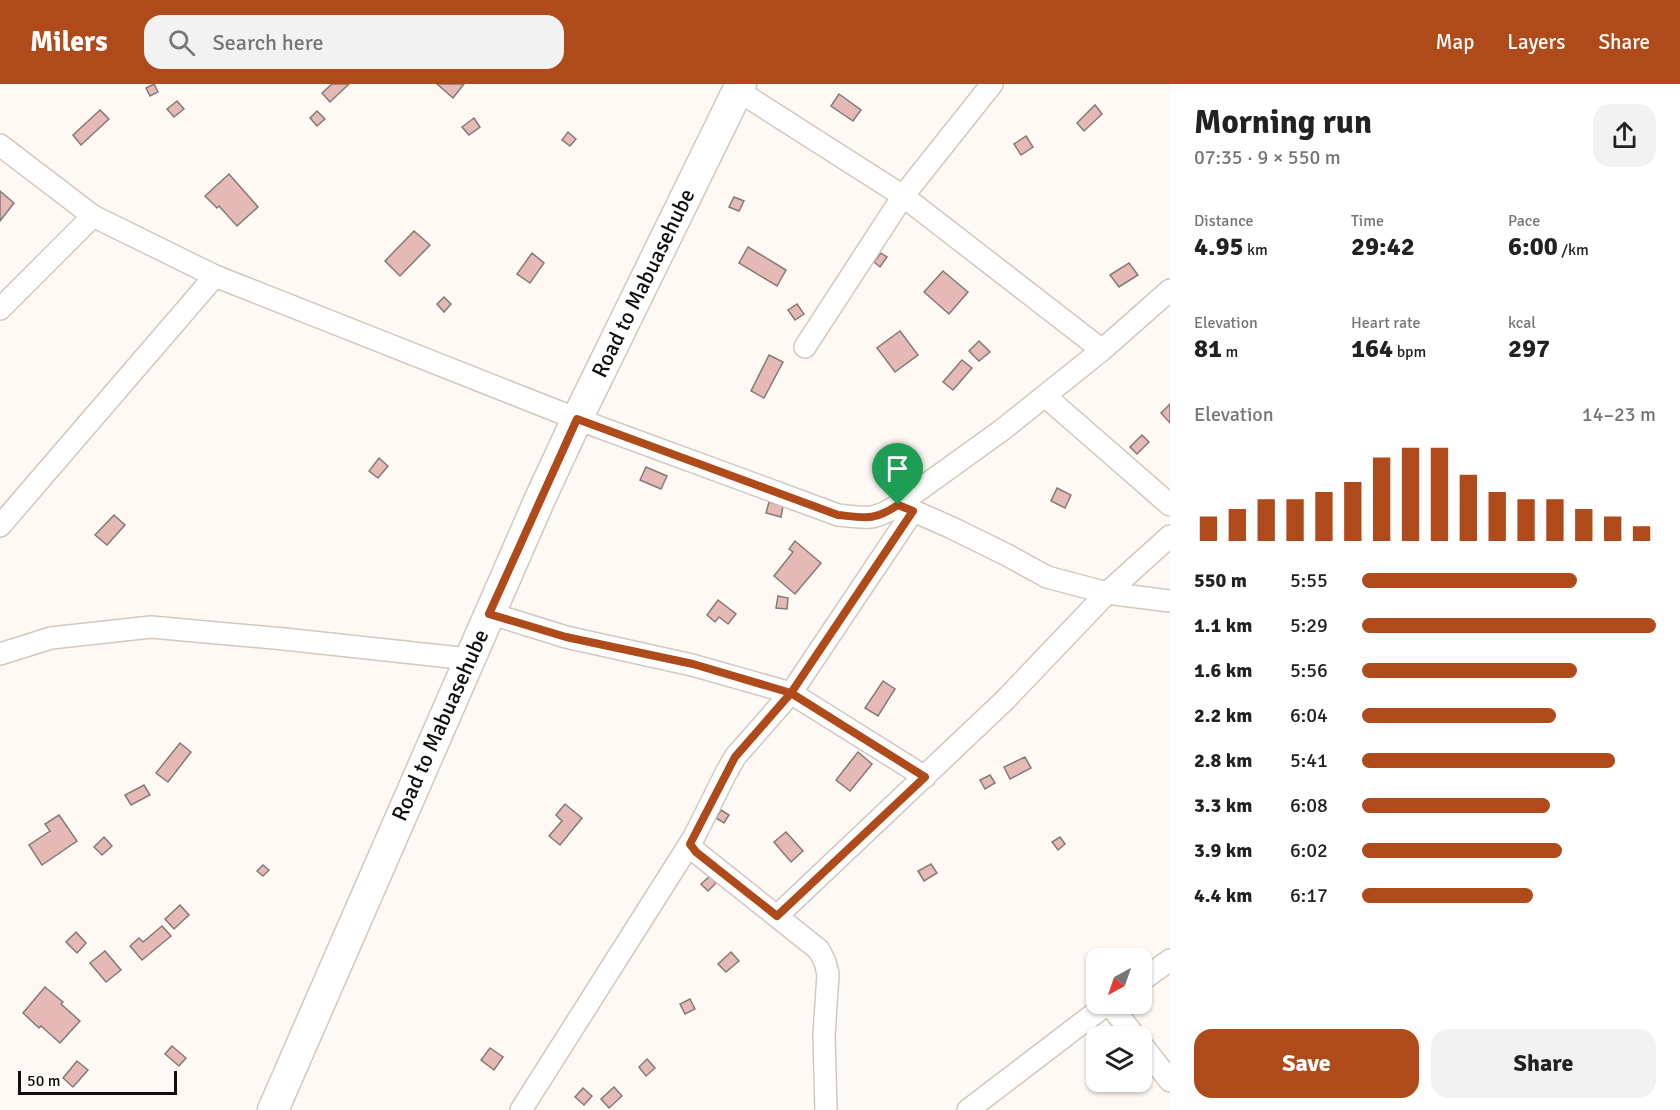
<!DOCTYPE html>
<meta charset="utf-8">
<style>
body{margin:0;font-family:Signika,sans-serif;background:#f2f2f2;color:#222;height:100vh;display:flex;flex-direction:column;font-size:22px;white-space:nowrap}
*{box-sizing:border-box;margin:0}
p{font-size:20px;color:#767676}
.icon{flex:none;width:33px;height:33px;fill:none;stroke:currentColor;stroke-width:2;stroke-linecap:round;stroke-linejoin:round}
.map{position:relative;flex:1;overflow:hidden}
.panel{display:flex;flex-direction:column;background:#fff;width:510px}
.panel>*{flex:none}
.needle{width:39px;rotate:220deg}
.fabs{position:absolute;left:1086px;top:864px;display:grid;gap:12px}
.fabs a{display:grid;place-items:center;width:66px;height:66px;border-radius:12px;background:#fff;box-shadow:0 2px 4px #0004;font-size:30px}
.scale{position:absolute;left:18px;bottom:15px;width:159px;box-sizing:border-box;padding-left:6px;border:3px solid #110f0c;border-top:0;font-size:16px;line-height:21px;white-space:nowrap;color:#110f0c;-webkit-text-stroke:4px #fff;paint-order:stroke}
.pin{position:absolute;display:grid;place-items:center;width:51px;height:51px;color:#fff;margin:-62px -26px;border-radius:50% 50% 50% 0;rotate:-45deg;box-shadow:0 0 6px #0007}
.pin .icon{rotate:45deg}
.round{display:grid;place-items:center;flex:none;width:63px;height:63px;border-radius:18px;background:#f2f2f2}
.summary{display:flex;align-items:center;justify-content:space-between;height:102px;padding:0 24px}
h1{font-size:33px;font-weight:700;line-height:45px}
.figures{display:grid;grid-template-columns:repeat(3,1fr);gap:9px;height:102px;padding:6px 24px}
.figures div{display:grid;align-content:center}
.figures b{font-size:26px;font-weight:700}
.figures small{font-size:16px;font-weight:400}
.figures p{font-size:16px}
.chart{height:168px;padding:12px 24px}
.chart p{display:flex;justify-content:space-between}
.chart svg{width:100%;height:108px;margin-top:6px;stroke:#af4a1a;stroke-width:6}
.button{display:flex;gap:12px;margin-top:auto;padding:12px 24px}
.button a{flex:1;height:69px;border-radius:18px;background:#af4a1a;color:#fff;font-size:24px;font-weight:700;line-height:69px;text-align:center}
.button a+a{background:#f2f2f2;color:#222}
ul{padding:0 24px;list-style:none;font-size:20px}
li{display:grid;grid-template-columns:96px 72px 1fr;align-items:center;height:45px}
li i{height:15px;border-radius:8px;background:#af4a1a}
header{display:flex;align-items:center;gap:36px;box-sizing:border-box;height:84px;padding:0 30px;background:#af4a1a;color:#fff}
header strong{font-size:28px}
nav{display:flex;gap:33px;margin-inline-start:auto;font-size:21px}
.search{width:420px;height:54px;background:#f2f2f2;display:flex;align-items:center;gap:15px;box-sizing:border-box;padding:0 21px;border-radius:18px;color:#767676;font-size:22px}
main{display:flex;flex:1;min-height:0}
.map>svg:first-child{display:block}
.building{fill:#e4b9b6;stroke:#867a79;stroke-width:1.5}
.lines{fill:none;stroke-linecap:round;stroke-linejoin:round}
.minor-casing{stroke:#d1c9c0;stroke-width:24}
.secondary-casing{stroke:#d1c9c0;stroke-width:33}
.minor{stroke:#fff;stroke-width:21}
.secondary{stroke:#fff;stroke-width:30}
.route-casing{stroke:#fff;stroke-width:12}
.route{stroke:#af4a1a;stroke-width:8}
.labels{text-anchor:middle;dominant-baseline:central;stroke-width:4.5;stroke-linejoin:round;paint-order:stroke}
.street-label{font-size:22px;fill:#110f0c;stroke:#fff}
</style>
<header>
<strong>Milers</strong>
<div class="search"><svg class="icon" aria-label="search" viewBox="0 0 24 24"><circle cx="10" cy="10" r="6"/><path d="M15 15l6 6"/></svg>Search here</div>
<nav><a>Map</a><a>Layers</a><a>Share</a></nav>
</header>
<main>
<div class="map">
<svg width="1170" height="1026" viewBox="0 0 1170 1026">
<rect width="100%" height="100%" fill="#fef9f4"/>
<g class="building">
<path d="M154 0 158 8 150 12 146 4Z"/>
<path d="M332 0H349L330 18 322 9Z"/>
<path d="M437 0H464L453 14Z"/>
<path d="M839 10 861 26 853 37 831 22Z"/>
<path d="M177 17 184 25 174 33 167 25Z"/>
<path d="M1095 21 1102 30 1084 47 1077 39Z"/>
<path d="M100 26 109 35 81 61 73 51Z"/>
<path d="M317 27 325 35 317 42 310 34Z"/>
<path d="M474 34 480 43 469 51 462 43Z"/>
<path d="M568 48 576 55 570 62 562 56Z"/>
<path d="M1026 52 1033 63 1021 71 1014 60Z"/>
<path d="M229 90 258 123 237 142 219 122 217 124 205 112Z"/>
<path d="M0 107 14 119 0 137Z"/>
<path d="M734 113 744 117 739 127 729 123Z"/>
<path d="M414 147 430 161 400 192 385 177Z"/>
<path d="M748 163 786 186 777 202 739 179Z"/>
<path d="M532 169 544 179 530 199 517 190Z"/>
<path d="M881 169 887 173 880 183 874 178Z"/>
<path d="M1129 179 1138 191 1119 203 1110 191Z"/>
<path d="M943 187 968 208 949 230 924 208Z"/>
<path d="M444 213 451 220 444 228 437 220Z"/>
<path d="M797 220 804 230 795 236 788 226Z"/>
<path d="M900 247 918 271 895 288 877 264Z"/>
<path d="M979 257 990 268 979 277 969 267Z"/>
<path d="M769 271 783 278 764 314 751 307Z"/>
<path d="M962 276 972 284 953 306 943 298Z"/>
<path d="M1170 320V339L1161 329Z"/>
<path d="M1142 351 1149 358 1137 370 1130 363Z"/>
<path d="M379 374 388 382 378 394 369 387Z"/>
<path d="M646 383 667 392 661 405 640 396Z"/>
<path d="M1057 404 1071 411 1065 424 1051 417Z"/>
<path d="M769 418 783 422 781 433 766 429Z"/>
<path d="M114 431 125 441 107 461 95 451Z"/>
<path d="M795 457 821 479 795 510 774 492 793 468 789 465Z"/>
<path d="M778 512 788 514 787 525 776 524Z"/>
<path d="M718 516 736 530 728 540 719 533 715 538 707 531Z"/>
<path d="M883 597 895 605 878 632 865 624Z"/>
<path d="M180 659 191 668 168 698 156 689Z"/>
<path d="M858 668 872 680 850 707 836 696Z"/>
<path d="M1025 673 1031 684 1010 695 1004 683Z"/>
<path d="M990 691 995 699 985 705 980 696Z"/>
<path d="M144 701 150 711 131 721 125 711Z"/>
<path d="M565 720 582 734 560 761 549 752 562 737 556 731Z"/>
<path d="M721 726 729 731 724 739 716 734Z"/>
<path d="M59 731 77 757 42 781 29 761 50 747 45 740Z"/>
<path d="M786 748 803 767 791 778 774 758Z"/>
<path d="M104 753 112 762 102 771 94 763Z"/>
<path d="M1060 753 1065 760 1058 766 1052 758Z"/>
<path d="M931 780 937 789 924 797 918 787Z"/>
<path d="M263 781 269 786 263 792 257 787Z"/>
<path d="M710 792 716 799 708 807 701 800Z"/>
<path d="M180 821 189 831 174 845 165 835Z"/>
<path d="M162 842 171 852 142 876 130 862 139 854 143 858Z"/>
<path d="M76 848 86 859 77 869 66 858Z"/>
<path d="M105 867 121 886 106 898 90 879Z"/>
<path d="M731 868 739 877 726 888 718 880Z"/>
<path d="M45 903 63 918 61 920 80 937 60 959 41 942 39 944 23 929Z"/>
<path d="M690 915 695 925 685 930 680 920Z"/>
<path d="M172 962 186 974 179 982 165 970Z"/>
<path d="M490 964 503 973 494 986 481 976Z"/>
<path d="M647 975 655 984 646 992 639 983Z"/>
<path d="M77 977 88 986 73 1003 63 994Z"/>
<path d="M614 1003 622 1012 609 1024 601 1015Z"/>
<path d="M583 1004 592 1012 584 1021 575 1013Z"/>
</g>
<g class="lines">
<defs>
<g id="minor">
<path d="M737 6 903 112 1102 266"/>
<path d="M0 61 93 132 215 192 577 335 838 431C866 434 874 437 898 421L1002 346 1102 266 1170 206"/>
<path d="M0 225 93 132"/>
<path d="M805 263 903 112 992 0"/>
<path d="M1045 312 1170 421"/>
<path d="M902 422 950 443 1007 471 1047 493 1107 509 1170 517"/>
<path d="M0 442 215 192"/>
<path d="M489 529 566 553 692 581 791 609 925 693"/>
<path d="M0 570 51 554 151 543 284 555 469 575"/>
<path d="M690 760 696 768 819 866 825 878 828 890 824 952 826 1026"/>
<path d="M777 832 1005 616 1107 509 1170 452"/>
<path d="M1142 896 1170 876"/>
<path d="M1109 920 1135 952"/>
<path d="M1142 961 1170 997"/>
<path d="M521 1026 694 753 726 689 735 673 791 609 913 427"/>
<path d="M968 1026 1107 920"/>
</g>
<path id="secondary" d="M273 1026 539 417 577 335 741 0"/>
</defs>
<use href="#minor" class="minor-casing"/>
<use href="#secondary" class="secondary-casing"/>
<use href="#minor" class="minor"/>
<use href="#secondary" class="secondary"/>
</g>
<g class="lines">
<defs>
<path id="route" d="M898 421C874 437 866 434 838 431L577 335 489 530 566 553 693 580 791 609 735 673 690 760 696 768 777 832 925 693 791 609 913 427 898 421"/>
</defs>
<use href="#route" class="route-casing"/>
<use href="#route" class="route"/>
</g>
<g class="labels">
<g class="street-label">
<text transform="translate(643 199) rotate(-64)">Road to Mabuasehube</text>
<text transform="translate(440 641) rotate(-66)">Road to Mabuasehube</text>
</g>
</g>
</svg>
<div class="fabs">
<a><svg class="needle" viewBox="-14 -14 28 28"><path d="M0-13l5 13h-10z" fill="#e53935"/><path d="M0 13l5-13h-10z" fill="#767676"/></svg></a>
<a><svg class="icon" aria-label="layers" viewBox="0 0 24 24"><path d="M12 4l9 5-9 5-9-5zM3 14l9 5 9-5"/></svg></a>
</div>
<div class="scale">50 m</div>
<div class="pin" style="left:898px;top:421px;background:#1e9e55"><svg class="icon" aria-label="arrive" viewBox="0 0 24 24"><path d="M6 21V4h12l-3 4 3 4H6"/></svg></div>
</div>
<section class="panel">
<div class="summary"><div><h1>Morning run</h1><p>07:35 · 9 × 550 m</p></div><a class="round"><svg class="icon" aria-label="share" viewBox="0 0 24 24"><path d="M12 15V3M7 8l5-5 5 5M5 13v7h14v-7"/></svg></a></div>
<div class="figures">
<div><p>Distance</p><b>4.95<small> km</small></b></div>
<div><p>Time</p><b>29:42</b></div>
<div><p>Pace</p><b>6:00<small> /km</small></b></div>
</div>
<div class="figures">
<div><p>Elevation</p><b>81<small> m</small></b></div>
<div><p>Heart rate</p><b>164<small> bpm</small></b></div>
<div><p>kcal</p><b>297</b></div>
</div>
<div class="chart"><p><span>Elevation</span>14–23 m</p>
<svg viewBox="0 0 160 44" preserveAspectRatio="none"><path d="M5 44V34M15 44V31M25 44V27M35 44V27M45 44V24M55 44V20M65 44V10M75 44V6M85 44V6M95 44V17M105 44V24M115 44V27M125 44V27M135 44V31M145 44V34M155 44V38"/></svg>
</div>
<ul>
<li><b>550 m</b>5:55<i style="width:73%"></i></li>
<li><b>1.1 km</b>5:29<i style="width:100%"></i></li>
<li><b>1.6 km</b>5:56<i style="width:73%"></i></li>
<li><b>2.2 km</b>6:04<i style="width:66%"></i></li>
<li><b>2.8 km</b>5:41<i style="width:86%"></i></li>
<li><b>3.3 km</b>6:08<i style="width:64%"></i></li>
<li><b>3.9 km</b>6:02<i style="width:68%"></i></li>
<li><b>4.4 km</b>6:17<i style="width:58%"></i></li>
</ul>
<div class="button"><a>Save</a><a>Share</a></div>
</section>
</main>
